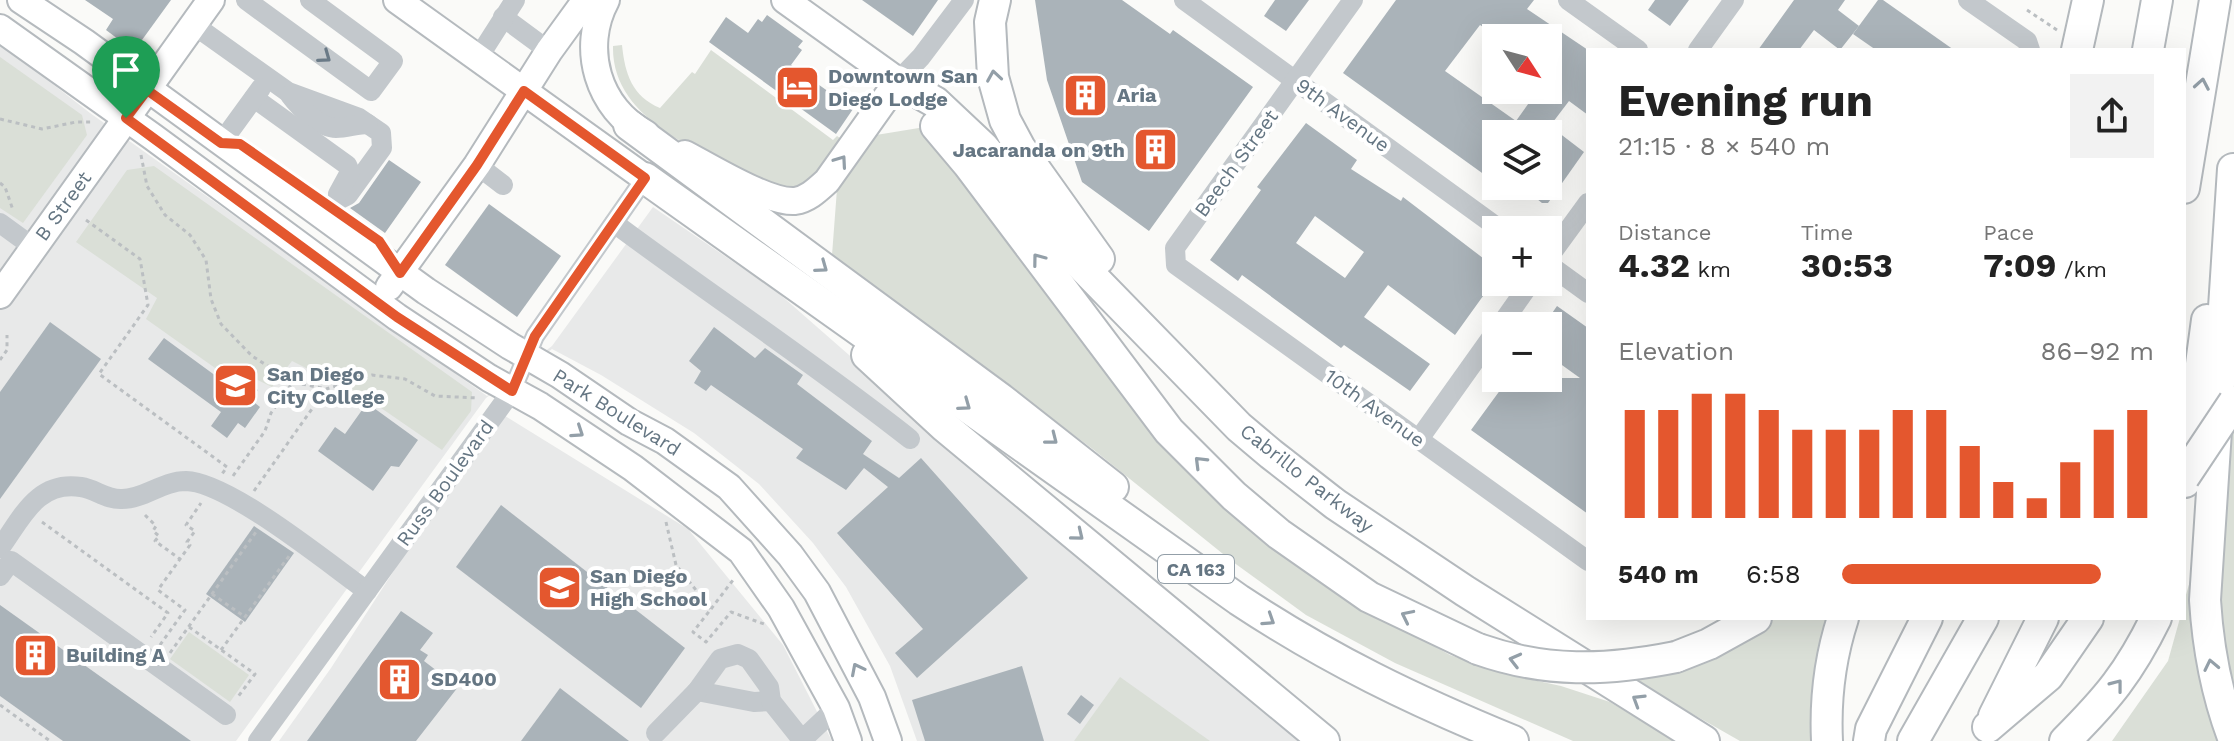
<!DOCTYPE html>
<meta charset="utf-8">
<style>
body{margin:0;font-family:"Work Sans",sans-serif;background:#f2f2f2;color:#222;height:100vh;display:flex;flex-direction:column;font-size:30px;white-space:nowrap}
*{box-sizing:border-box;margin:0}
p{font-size:26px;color:#767676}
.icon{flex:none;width:44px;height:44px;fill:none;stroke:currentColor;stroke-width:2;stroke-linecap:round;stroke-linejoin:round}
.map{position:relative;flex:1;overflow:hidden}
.side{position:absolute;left:1586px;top:48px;width:600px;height:572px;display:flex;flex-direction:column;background:#fff;border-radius:0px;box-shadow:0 8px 32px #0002}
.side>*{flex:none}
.needle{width:52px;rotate:126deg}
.tools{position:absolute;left:1482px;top:24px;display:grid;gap:16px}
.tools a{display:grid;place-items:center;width:80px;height:80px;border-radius:0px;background:#fff;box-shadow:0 8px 32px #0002;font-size:40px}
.pin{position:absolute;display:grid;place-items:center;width:68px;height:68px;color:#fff;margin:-82px -34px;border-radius:50% 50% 50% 0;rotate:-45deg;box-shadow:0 0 8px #0007}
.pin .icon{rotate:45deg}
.round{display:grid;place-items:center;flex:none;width:84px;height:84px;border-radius:0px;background:#f2f2f2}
.headline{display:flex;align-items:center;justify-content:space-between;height:136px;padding:0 32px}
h1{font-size:44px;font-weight:700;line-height:60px}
.figures{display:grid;grid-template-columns:repeat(3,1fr);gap:12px;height:136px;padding:8px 32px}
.figures div{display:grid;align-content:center}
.figures b{font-size:34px;font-weight:700}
.figures small{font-size:22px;font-weight:400}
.figures p{font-size:22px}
.chart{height:224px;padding:16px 32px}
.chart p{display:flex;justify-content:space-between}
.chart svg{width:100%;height:144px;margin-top:8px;stroke:#e4572e;stroke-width:6}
ul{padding:0 32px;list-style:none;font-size:26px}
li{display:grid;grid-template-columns:128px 96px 1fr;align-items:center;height:60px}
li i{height:20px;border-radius:10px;background:#e4572e}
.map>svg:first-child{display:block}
.built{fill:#e8e9e9}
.green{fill:#dadfd7}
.building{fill:#aab3b9;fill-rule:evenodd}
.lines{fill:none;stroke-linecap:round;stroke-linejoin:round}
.major-casing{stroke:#b5babe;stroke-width:30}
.highway-casing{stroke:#b4b9bd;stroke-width:34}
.path{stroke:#bbbfc2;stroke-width:3;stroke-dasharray:4 4;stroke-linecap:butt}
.minor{stroke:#c3c8cc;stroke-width:20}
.major{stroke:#fff;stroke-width:26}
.highway{stroke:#fff;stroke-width:30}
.highway-bridge-casing{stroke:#b4b9bd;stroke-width:34;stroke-linecap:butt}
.highway-bridge{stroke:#fff;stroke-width:30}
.oneway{stroke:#6a7a87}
.oneway2{stroke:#939fa8}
.route-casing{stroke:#fff;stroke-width:16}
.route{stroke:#e4572e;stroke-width:10}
.labels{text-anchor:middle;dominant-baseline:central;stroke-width:8;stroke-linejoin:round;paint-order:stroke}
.shield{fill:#fff;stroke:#939fa8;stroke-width:2}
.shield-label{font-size:18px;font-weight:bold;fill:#657683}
.poi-label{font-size:20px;font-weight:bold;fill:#657683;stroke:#fff;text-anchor:start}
.street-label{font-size:20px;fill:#657683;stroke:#fff}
</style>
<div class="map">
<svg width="2234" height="741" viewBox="0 0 2234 741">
<rect width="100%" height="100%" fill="#fafaf8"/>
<g class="built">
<path d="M0 43 90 113 487 396 552 346 653 207 776 291 857 362 1308 741H917L890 666 846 587 813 543 759 484 694 433 601 375 552 349 486 398 236 741H0Z"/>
<path d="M497 411 688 529 783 645 832 741H279L331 668Z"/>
</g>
<g class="green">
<path d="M622 45C625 74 632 96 660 108L692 72 695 74 711 50 833 140 837 136 846 142 813 178 801 185 802 188 784 190 770 185C712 156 611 124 613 46Z"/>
<path d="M0 57 82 115 87 135 23 223 0 208Z"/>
<path d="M925 127 1031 264 1093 356 1157 432 1352 601 1450 655 1505 674 1561 686 1610 702 1675 741H1573L1395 663 1306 615 1233 562 1094 450 832 255 837 189 876 135Z"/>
<path d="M154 166 472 392 471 411 442 450 368 399 292 361 272 387 239 371 232 380 146 319 157 298 76 242 127 170Z"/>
<path d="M2234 425V741H2112L2168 661 2180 618H2184V602Z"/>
<path d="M1772 618H1833L1815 741H1740L1654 692 1637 679 1699 657Z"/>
<path d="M189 632 249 675 230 702 170 659Z"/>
<path d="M1120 677 1210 741H1074Z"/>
</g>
<g class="building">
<path d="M85 0H171L134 51 106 30 113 19Z"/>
<path d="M862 0H938L913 36Z"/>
<path d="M1035 0H1122L1170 34 1173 30 1253 87 1149 231 1082 182 1047 80Z"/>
<path d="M1275 0H1309L1286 31 1264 16Z"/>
<path d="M1396 0H1534L1527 9 1588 50V115L1569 101 1550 126 1584 152 1548 203H1542L1521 186H1548V130L1545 134H1496V183L1343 73ZM1480 25 1500 38H1548V90H1538L1516 121 1445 71Z"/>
<path d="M1655 0H1689L1670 26 1648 10Z"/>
<path d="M1794 0H1845L1838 10 1859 26 1840 50 1814 30 1799 50H1758Z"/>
<path d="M1878 0H1883L1954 50H1876L1853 34Z"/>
<path d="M767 15 803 41 798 47 802 50 791 65 853 109 836 134 709 42 726 17 748 33 758 19 762 22Z"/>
<path d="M1306 123 1357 160 1351 169 1401 201 1403 197 1496 268V278L1455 335 1388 285 1364 317 1430 364 1410 391 1344 345 1341 348 1242 275 1238 281 1210 260 1261 190 1257 187ZM1315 216 1364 252 1345 278 1296 243Z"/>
<path d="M389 160 421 182 385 233 350 208 359 203Z"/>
<path d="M489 204 561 256 517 317 445 265Z"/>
<path d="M1557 306 1588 328V514L1471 430 1509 378H1580L1548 355V319Z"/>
<path d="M50 322 101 359 0 499V392Z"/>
<path d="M714 327 755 358 765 348 803 375 797 384 872 441 863 454 899 478 921 458 1028 578 917 678 895 653 923 629 837 533 888 487 864 468 846 490 796 458 803 449 711 385 706 391 694 383 701 371 689 361Z"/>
<path d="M164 338 231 387 239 376 258 390 251 400 260 407 245 428 238 423 227 438 211 426 221 412 148 359Z"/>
<path d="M367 403 418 440 399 467 391 466 373 491 318 451 335 427 345 434Z"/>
<path d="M501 505 685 648 641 708 456 567Z"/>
<path d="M254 526 294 553 245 622 206 594Z"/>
<path d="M0 605 191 741H63L0 696Z"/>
<path d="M401 611 433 633 420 650 428 655 424 661 458 687 416 741H307Z"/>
<path d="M1022 666 1044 741H925L912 700Z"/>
<path d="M560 688 629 741H521Z"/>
<path d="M1081 695 1094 705 1080 724 1067 714Z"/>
</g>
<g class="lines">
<defs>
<g id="major">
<path d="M21 0 84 42 426 291 510 346 560 375 629 422 665 441 729 487 790 555 817 592 872 697 888 741"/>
<path d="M397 0 645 178"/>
<path d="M606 0C580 48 598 109 646 134"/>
<path d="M0 28 153 137 397 317 489 378 540 406 633 468 741 551 781 608 836 708 848 741"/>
<path d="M685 154C710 167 768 203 795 201 808 199 817 190 827 181L898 81 785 0"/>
<path d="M389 287 477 165 549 51 586 0"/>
<path d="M0 295 211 0"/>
</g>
<g id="highway">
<path d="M995 0 990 22 993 77 1005 120 1020 148 1099 259"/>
<path d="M2077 50 2088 0"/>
<path d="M2148 50 2157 0"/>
<path d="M898 81 935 102 984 148 1078 262 1239 427 1271 454 1335 504 1465 591 1704 741"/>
<path d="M629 125 1001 399 1113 487"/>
<path d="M936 126 968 164 1169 431 1234 496 1279 534 1369 597 1478 649"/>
<path d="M2233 169 2205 600C2208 649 2216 693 2234 740"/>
<path d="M645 178 1239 600C1330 660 1413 700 1513 741"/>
<path d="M2184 188 2215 0"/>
<path d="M867 355 945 427 1324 741"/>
<path d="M2185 482 2207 320"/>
<path d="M1676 657 1709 644 1756 618"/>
<path d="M1994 716 2043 618"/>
<path d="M1988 727 2048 676 2088 618"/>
<path d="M1827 741C1825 699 1830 658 1843 618"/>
<path d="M1869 741 1871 729 1927 618"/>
<path d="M1913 741 1983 618"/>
<path d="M2065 741C2108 698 2129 673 2156 618"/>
</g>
</defs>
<use href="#major" class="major-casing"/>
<use href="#highway" class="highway-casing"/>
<g class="path">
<path d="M2027 10 2057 30"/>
<path d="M0 119 42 129 76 122H92"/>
<path d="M141 155 147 186 165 215 190 235 206 260 211 299 221 324 252 356 293 382 326 389 372 375 405 379 435 396 478 398"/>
<path d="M0 183 5 187 13 210"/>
<path d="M86 220 140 259 148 305 99 374 227 467 222 474"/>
<path d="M0 360 7 350V335"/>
<path d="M233 476 265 431 271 413 293 382"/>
<path d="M254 491 326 389"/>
<path d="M145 515 156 526 153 531 159 536 155 541 180 559"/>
<path d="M42 522 168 613 151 637"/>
<path d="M666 522 676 565 711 609 693 632 706 642 731 612 764 624"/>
<path d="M212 594 245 617"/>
<path d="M711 609 733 580"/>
<path d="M189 627 255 674 237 698"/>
<path d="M160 645 185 610 158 590 190 545 187 542 195 531 186 525 201 503"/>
<path d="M221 650 289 556"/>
<path d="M170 653 256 532"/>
<path d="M0 705 50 741"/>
</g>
<g class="minor">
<path d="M246 0 371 91 393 61 310 0"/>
<path d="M1184 0 1501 230"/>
<path d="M1353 0 1175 248 1176 265 1588 561"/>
<path d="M1568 0 1638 50"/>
<path d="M1968 0 2027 41 2030 50"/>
<path d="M503 17 549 51"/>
<path d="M194 25 288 92 359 118 381 133 382 148 348 195 336 201"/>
<path d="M1698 50 1734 0"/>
<path d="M478 58 515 0"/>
<path d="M898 81 921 57 964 0"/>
<path d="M290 95C299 107 320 128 336 128 347 128 357 124 368 124"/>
<path d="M254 98 347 165 350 172 338 194"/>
<path d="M221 143 261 88"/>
<path d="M477 165 503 185"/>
<path d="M0 223 33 247"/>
<path d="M614 223C712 296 814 363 910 439"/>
<path d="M1548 258 1588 203"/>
<path d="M1548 264 1588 293"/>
<path d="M1500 326 1531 282"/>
<path d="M1419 439 1496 331"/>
<path d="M0 548C22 518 37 480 81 487 95 489 107 500 122 499 144 499 162 481 186 481 229 482 329 564 367 591"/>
<path d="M0 576 11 561 226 715"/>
<path d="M697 691 754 702 771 701"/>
<path d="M656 733 697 691 720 659 738 654 749 659 769 687 771 701 802 740 836 708"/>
<path d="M258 741 512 391 535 336 645 178"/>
</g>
<use href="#major" class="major"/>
<use href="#highway" class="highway"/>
<defs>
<g id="highway-bridge">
<path d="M2184 477 2234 402"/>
<path d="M1478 649C1546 673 1606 671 1676 657"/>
</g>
</defs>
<use href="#highway-bridge" class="highway-bridge-casing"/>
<use href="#highway-bridge" class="highway-bridge"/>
</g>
<defs><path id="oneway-chevron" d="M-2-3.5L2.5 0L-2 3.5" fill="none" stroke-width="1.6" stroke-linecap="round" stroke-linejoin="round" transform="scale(2)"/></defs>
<use class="oneway" href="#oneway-chevron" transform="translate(325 57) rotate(36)"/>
<g class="oneway2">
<use href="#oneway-chevron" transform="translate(994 76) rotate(-99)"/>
<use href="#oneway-chevron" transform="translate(2202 84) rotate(-80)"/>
<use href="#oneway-chevron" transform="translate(841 161) rotate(-55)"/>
<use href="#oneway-chevron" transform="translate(1038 259) rotate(-127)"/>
<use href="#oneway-chevron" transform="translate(822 267) rotate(36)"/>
<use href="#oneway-chevron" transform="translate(965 405) rotate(36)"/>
<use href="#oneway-chevron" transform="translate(578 432) rotate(34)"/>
<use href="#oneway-chevron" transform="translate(1052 439) rotate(38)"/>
<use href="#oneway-chevron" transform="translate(1200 462) rotate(-135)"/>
<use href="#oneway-chevron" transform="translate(1078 535) rotate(39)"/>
<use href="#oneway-chevron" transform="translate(1407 616) rotate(-154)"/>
<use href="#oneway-chevron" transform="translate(1269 620) rotate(33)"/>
<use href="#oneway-chevron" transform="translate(1515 660) rotate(-166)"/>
<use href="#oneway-chevron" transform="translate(2211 665) rotate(-102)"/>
<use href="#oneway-chevron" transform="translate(857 669) rotate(-117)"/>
<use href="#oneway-chevron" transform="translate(2117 685) rotate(-52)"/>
<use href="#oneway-chevron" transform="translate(1638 700) rotate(-148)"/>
</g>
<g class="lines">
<defs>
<path id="route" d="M147 90 221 143 240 144 379 241 400 273 477 165 524 91 645 178 535 336 512 391 397 317 126 118Z"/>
</defs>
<use href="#route" class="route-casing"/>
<use href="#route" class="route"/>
</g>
<defs>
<symbol id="hotel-square" viewBox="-11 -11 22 22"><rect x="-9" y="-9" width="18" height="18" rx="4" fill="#e4572e" stroke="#fff"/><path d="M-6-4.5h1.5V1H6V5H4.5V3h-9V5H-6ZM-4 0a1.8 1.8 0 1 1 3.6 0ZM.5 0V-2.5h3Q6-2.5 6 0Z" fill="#fff"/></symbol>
<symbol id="building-square" viewBox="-11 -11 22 22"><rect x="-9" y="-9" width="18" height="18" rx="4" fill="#e4572e" stroke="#fff"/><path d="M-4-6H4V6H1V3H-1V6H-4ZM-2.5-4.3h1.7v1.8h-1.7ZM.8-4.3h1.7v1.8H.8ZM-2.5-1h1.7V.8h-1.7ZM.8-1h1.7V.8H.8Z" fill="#fff"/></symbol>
<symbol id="university-square" viewBox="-11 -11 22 22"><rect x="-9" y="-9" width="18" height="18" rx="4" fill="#e4572e" stroke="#fff"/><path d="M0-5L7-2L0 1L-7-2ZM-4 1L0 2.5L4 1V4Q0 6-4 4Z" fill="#fff"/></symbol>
<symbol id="school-square" viewBox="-11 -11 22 22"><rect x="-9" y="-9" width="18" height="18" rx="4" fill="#e4572e" stroke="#fff"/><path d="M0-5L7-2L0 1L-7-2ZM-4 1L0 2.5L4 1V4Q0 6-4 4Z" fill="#fff"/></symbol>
</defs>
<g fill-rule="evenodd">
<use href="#hotel-square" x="772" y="62" width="51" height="51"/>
<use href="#building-square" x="1060" y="70" width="51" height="51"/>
<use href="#building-square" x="1130" y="124" width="51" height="51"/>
<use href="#university-square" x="210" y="360" width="51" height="51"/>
<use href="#school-square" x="534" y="562" width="51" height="51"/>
<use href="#building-square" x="10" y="630" width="51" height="51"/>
<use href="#building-square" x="374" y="654" width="51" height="51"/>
</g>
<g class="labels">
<rect class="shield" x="1158" y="555" width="76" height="28" rx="6"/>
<g class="shield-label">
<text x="1196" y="569">CA 163</text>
</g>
<g class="poi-label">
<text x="828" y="76">Downtown San<tspan x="828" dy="23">Diego Lodge</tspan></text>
<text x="1117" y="95">Aria</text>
<text x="1125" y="150" text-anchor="end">Jacaranda on 9th</text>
<text x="267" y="374">San Diego<tspan x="267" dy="23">City College</tspan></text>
<text x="590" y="576">San Diego<tspan x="590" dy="23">High School</tspan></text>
<text x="66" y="655">Building A</text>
<text x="431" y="679">SD400</text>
</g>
<g class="street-label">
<text transform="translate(1343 115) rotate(36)">9th Avenue</text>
<text transform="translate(1236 163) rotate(-54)">Beech Street</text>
<text transform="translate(63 206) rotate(-54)">B Street</text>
<text transform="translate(1375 408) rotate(36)">10th Avenue</text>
<text transform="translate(617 412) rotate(32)">Park Boulevard</text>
<text transform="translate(1307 478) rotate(38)">Cabrillo Parkway</text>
<text transform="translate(445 483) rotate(-54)">Russ Boulevard</text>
</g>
</g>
</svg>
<div class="tools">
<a><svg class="needle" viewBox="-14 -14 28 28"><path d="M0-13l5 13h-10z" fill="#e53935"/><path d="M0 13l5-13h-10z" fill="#767676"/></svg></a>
<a><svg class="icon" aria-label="layers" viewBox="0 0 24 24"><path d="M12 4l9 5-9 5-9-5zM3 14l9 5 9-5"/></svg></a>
<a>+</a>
<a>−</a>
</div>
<div class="pin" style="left:126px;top:118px;background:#1e9e55"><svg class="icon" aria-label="arrive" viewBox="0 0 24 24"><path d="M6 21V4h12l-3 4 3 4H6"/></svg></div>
<section class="side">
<div class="headline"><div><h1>Evening run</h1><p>21:15 · 8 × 540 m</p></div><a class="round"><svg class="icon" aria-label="share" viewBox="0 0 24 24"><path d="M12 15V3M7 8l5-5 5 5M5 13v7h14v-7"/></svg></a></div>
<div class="figures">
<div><p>Distance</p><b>4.32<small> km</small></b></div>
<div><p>Time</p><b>30:53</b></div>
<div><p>Pace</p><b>7:09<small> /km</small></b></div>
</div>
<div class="chart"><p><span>Elevation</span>86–92 m</p>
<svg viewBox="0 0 160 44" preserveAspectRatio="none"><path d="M5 44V11M15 44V11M25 44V6M35 44V6M45 44V11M55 44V17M65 44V17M75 44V17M85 44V11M95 44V11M105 44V22M115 44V33M125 44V38M135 44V27M145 44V17M155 44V11"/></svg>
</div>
<ul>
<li><b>540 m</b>6:58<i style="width:83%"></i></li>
</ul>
</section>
</div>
